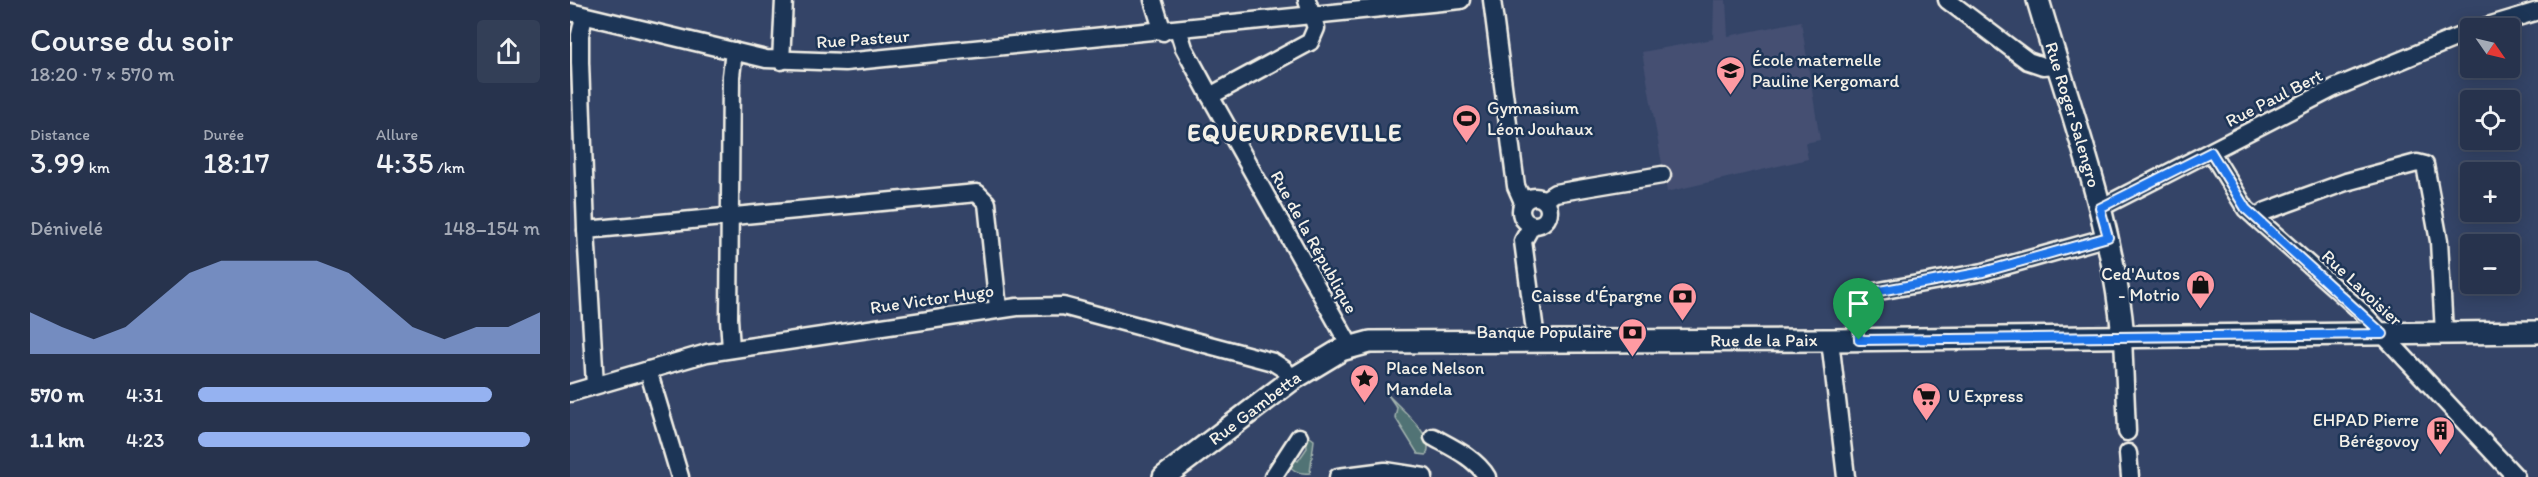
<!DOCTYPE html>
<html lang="fr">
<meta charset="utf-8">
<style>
body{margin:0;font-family:Itim,sans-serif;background:#333f57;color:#f1f3f6;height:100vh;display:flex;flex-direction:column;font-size:22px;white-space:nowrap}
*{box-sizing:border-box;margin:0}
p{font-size:20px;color:#a4aab6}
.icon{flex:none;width:33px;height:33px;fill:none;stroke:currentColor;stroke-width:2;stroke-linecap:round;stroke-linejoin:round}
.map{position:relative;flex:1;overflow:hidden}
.drawer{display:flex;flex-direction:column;background:#27334d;width:570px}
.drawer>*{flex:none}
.needle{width:39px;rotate:124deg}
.controls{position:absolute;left:1890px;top:18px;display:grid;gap:12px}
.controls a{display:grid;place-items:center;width:60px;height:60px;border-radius:6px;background:#27334d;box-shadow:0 3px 15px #0003,0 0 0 2px #434e65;font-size:30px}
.pin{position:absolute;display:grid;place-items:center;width:51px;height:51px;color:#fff;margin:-62px -26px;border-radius:50% 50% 50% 0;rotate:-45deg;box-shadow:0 0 6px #0007}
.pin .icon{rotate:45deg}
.round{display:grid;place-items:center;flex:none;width:63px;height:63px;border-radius:6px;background:#333f57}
.head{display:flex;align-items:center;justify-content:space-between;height:102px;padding:0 30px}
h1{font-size:33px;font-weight:600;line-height:45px}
.stats{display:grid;grid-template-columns:repeat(3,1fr);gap:9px;height:102px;padding:6px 30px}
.stats div{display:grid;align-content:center}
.stats b{font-size:30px;font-weight:600}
.stats small{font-size:16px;font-weight:400}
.stats p{font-size:16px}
.chart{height:168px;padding:12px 30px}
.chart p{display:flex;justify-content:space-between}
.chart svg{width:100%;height:108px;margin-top:6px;fill:#95b2f1;opacity:.7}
ul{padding:0 30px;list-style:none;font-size:20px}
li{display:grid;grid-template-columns:96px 72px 1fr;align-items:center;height:45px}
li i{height:15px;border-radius:8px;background:#95b2f1}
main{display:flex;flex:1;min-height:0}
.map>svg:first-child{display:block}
.built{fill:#444f72}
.green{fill:#517374;stroke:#a2b2ae;stroke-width:1.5}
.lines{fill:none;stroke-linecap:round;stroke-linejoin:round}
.minor-casing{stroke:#f4f1e8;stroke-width:21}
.major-casing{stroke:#f4f1e8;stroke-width:26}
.minor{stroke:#1d3557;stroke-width:16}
.major{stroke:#1d3557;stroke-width:21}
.route-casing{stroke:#fff;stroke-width:12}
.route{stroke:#1a73e8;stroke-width:8}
.labels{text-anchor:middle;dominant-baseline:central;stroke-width:5;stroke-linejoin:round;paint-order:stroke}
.street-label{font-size:18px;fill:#f4f1e8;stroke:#1d3557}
.poi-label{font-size:18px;fill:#f4f1e8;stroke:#1d3557;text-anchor:start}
.district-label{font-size:24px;font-weight:bold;letter-spacing:1.5px;fill:#f4f1e8;stroke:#1d3557}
</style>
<main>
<section class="drawer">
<div class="head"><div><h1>Course du soir</h1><p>18:20 · 7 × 570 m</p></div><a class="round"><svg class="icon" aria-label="share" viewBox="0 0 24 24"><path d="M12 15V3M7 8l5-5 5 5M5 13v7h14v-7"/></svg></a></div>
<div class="stats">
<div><p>Distance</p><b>3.99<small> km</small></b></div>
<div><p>Durée</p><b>18:17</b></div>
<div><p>Allure</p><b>4:35<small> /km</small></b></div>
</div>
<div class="chart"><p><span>Dénivelé</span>148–154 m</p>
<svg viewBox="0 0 160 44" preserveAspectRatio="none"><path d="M0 44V27L10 33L20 38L30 33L40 22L50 11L60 6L70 6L80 6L90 6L100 11L110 22L120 33L130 38L140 33L150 33L160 27V44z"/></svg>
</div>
<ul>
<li><b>570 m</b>4:31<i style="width:86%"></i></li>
<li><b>1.1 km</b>4:23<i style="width:97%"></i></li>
</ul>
</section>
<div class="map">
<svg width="1968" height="477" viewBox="0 0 1968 477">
<rect width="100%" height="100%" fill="#344467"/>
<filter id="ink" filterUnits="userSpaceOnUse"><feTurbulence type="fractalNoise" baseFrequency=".0167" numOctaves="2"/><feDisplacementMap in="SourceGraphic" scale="12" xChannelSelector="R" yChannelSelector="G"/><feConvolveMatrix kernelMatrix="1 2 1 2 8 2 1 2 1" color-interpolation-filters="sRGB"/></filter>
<g filter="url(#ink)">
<path class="built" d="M1144 0H1156L1158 36 1231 21 1250 140 1235 143 1238 159 1097 192 1072 52 1143 39Z"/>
<g class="green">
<path d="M818 395C831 409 867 437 856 455L848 454 825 417 827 408Z"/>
<path d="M736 434 744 440 740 473C731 474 723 473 719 464L724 459 728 461 737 448Z"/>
</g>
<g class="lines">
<defs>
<g id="minor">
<path d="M583 0 593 32"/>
<path d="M922 0 946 186 953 202"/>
<path d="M1377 0 1458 61 1473 66 1487 65"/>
<path d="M0 12 196 59 275 62C481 43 686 20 891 0"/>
<path d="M14 16 10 35V62L16 230 25 385"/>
<path d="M1911 28 1968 11"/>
<path d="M608 29 614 48 640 96 780 346"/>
<path d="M211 61 214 0"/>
<path d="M640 96 740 42 746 28 737 0"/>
<path d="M1641 152 1676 209 1792 312 1946 477"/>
<circle cx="965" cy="211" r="14"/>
<path d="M974 200 985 193 1092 175"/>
<path d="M1530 208 1764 88 1900 32"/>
<path d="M1686 218 1696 211 1776 182 1847 163 1855 165 1869 241 1874 333"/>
<path d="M962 225 953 241 966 339"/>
<path d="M16 230 407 193 417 203 428 308"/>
<path d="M1553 337 1557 432"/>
<path d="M1260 340 1276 477"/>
<path d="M1289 340 1287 300 1293 294 1413 272 1538 237"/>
<path d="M161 349 159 318 161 76 164 51"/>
<path d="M78 370 110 477"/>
<path d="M0 393 137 353 447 307 493 306 703 362 714 369 723 379"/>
<path d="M863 437C881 447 906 458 917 477"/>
<path d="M1558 453 1560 477"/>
<path d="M703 477 729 437"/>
<path d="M768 477 815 471 854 477"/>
</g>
<g id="major">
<path id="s1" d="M1468 0C1500 111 1543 221 1553 337"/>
<path id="s2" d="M594 477 723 379 771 350 800 342 1260 340 1968 332"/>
</g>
</defs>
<use href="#minor" class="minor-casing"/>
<use href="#major" class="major-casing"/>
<use href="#minor" class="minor"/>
<use href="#major" class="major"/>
</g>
</g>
<g class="lines" filter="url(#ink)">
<defs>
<path id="route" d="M1641 152 1676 209 1813 334 1289 340 1287 300 1293 294 1413 272 1538 237 1530 208Z"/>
</defs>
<use href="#route" class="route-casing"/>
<use href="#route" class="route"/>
</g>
<defs>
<symbol id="school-pin" viewBox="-11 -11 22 30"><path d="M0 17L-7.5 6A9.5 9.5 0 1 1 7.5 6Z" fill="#ff9aa2" stroke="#1d3557"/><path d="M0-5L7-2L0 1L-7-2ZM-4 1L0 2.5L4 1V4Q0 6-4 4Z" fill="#111"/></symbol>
<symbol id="stadium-pin" viewBox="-11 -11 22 30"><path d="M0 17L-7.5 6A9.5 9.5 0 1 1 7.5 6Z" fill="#ff9aa2" stroke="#1d3557"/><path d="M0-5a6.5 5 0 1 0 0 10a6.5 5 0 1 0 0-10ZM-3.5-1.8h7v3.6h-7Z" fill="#111"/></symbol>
<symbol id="shop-pin" viewBox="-11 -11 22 30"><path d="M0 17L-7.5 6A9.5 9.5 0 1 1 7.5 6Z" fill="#ff9aa2" stroke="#1d3557"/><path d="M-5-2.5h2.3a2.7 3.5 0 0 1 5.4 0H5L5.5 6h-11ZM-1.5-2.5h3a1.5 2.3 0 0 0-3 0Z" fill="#111"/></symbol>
<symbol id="bank-pin" viewBox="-11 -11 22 30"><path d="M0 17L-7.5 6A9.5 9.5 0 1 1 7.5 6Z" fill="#ff9aa2" stroke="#1d3557"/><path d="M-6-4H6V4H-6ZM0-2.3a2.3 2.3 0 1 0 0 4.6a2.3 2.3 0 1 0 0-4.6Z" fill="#111"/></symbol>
<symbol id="sight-pin" viewBox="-11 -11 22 30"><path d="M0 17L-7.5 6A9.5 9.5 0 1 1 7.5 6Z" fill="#ff9aa2" stroke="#1d3557"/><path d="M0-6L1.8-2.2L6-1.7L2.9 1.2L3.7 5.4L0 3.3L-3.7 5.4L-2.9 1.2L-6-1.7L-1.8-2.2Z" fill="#111"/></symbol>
<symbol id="supermarket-pin" viewBox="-11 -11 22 30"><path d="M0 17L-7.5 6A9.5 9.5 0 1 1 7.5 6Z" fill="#ff9aa2" stroke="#1d3557"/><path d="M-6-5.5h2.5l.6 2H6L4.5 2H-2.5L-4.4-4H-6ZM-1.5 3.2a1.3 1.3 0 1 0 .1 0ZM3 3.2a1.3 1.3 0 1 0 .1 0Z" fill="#111"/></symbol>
<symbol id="building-pin" viewBox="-11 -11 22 30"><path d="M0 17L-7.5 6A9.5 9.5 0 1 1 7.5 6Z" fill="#ff9aa2" stroke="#1d3557"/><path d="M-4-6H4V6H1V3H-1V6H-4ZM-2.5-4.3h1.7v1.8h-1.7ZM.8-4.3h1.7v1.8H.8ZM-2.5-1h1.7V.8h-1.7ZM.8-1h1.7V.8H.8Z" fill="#111"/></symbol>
</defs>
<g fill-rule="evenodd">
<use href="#school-pin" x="1144" y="54" width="33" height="45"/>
<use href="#stadium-pin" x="880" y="102" width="33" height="45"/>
<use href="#shop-pin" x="1614" y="268" width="33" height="45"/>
<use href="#bank-pin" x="1096" y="280" width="33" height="45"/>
<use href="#bank-pin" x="1046" y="316" width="33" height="45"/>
<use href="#sight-pin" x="778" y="362" width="33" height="45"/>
<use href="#supermarket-pin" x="1340" y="380" width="33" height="45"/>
<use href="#building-pin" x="1854" y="414" width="33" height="45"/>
</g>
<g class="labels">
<g class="street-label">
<text transform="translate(293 39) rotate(-4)">Rue Pasteur</text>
<text transform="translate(1704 98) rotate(-27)">Rue Paul Bert</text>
<text stroke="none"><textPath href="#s1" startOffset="120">Rue Roger Salengro</textPath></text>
<text transform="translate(744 242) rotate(61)">Rue de la République</text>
<text transform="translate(1792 288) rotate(43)">Rue Lavoisier</text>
<text transform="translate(362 299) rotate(-8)">Rue Victor Hugo</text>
<text stroke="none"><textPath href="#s2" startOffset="642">Rue de la Paix</textPath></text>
<text stroke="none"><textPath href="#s2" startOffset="114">Rue Gambetta</textPath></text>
</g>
<g class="poi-label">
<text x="1182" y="60">École maternelle<tspan x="1182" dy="21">Pauline Kergomard</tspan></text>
<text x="917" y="108">Gymnasium<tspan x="917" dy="21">Léon Jouhaux</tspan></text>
<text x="1610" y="274" text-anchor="end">Ced'Autos<tspan x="1610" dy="21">- Motrio</tspan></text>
<text x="1092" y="296" text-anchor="end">Caisse d'Épargne</text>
<text x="1042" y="332" text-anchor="end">Banque Populaire</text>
<text x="816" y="368">Place Nelson<tspan x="816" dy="21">Mandela</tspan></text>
<text x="1378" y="396">U Express</text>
<text x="1849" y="420" text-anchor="end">EHPAD Pierre<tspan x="1849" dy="21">Bérégovoy</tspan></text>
</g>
<g class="district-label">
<text x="725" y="132">EQUEURDREVILLE</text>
</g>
</g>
</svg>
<div class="controls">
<a><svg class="needle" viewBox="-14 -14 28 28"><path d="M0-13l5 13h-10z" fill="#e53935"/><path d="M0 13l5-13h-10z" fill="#a4aab6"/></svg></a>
<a><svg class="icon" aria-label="locate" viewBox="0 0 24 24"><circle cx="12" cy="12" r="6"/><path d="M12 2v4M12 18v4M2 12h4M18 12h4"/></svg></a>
<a>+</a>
<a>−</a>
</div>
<div class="pin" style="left:1289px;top:340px;background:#1e9e55"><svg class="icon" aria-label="arrive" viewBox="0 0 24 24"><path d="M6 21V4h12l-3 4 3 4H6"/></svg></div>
</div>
</main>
